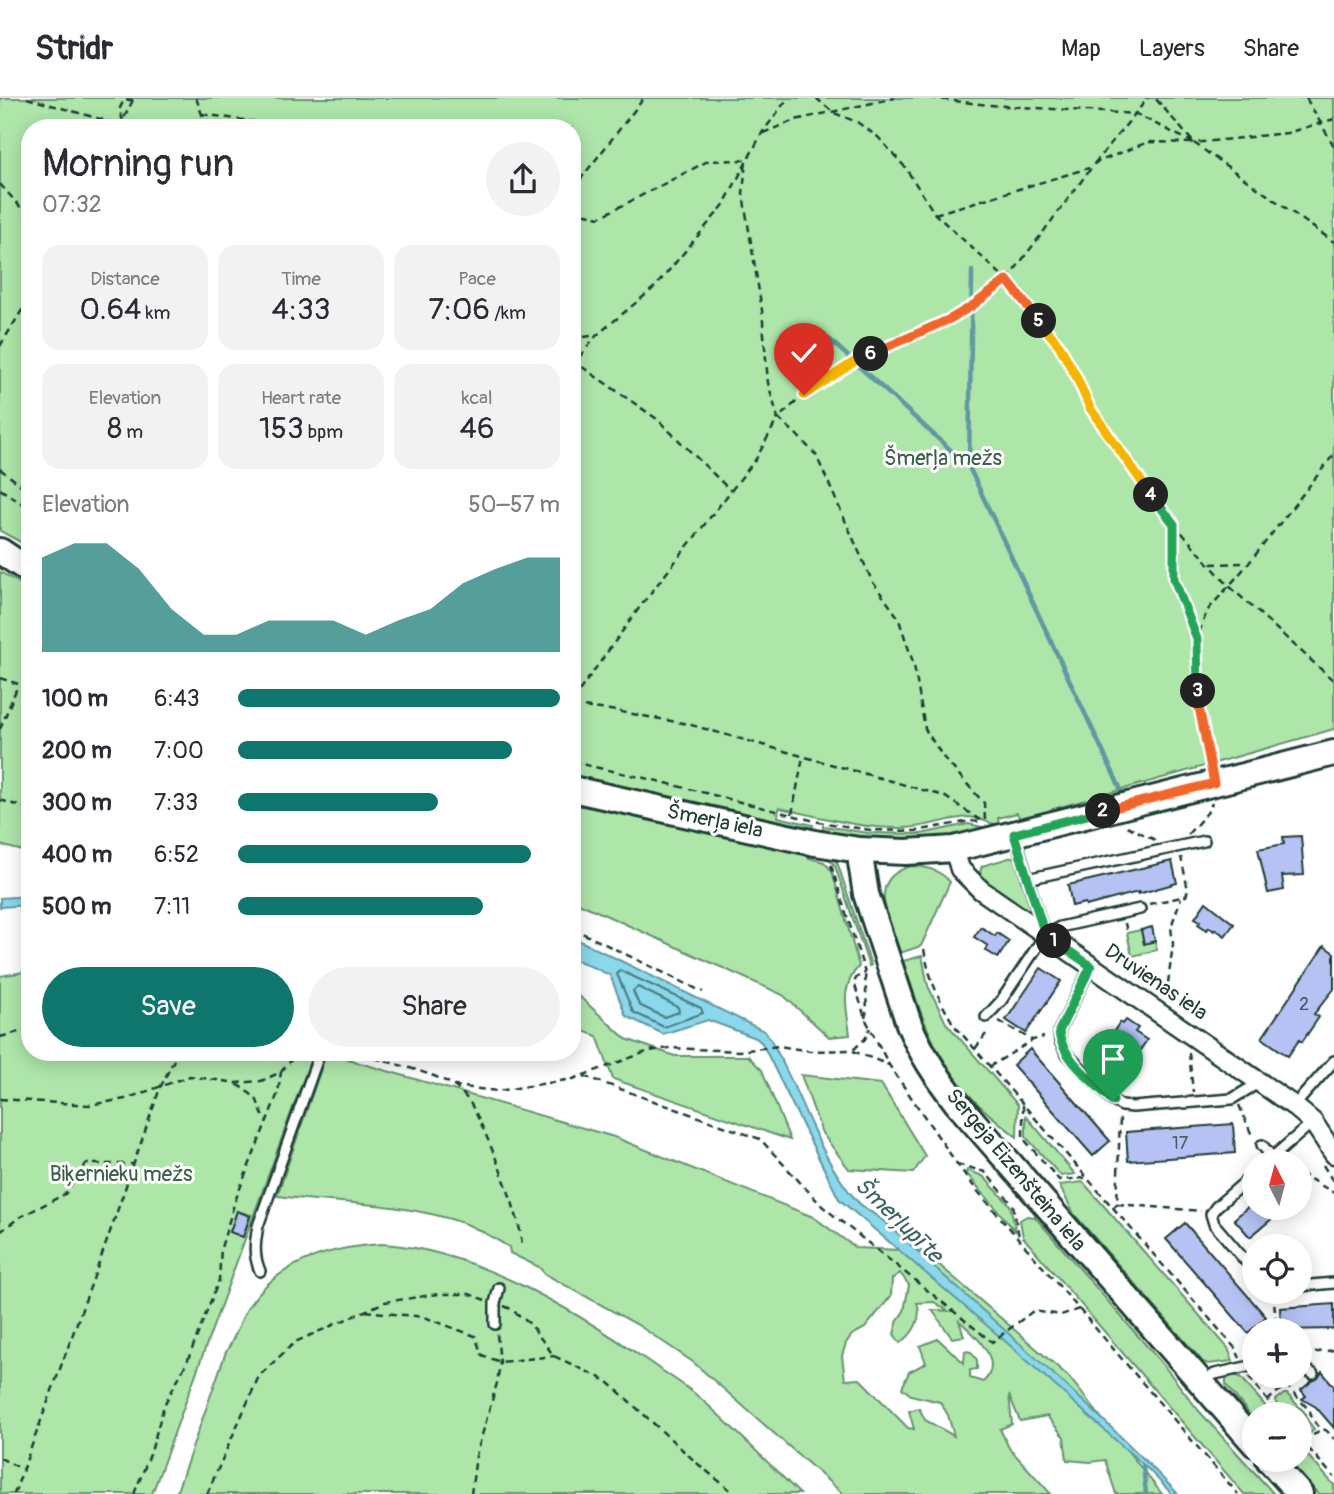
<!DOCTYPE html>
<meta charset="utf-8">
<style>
body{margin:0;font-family:Pangolin,sans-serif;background:#f2f2f3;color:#2b2b33;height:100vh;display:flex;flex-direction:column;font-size:26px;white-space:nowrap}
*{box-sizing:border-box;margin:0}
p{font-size:23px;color:#7c7c81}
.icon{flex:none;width:38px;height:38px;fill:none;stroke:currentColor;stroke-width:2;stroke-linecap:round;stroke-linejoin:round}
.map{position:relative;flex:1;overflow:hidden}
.panel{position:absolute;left:21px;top:21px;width:560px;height:942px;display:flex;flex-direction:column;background:#fff;border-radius:28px;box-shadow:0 4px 18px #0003}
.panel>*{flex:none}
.needle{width:46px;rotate:354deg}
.buttons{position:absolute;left:1242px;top:1052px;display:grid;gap:14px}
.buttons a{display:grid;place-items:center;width:70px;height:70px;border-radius:50%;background:#fff;box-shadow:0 4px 18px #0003;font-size:35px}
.pin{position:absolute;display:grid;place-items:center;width:60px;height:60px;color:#fff;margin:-72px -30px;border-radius:50% 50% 50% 0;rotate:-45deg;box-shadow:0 0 7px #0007}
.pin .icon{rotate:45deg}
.km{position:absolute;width:35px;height:35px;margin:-18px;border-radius:50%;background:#222;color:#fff;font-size:19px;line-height:35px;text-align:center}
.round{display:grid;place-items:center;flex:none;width:74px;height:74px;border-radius:37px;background:#f2f2f3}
.headline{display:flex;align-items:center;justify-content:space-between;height:119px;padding:0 21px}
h1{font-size:38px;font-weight:600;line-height:52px}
.stats{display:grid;grid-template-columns:repeat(3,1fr);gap:10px;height:119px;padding:7px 21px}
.stats div{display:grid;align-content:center;border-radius:18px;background:#f2f2f3;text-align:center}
.stats b{font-size:30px;font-weight:600}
.stats small{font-size:19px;font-weight:400}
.stats p{font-size:19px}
.chart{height:196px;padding:14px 21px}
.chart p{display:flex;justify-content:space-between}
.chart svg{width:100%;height:126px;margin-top:7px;fill:#0f766e;opacity:.7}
.action{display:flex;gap:14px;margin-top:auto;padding:14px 21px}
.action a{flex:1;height:80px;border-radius:42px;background:#0f766e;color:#fff;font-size:28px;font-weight:600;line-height:80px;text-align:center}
.action a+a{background:#f2f2f3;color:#2b2b33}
ul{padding:0 21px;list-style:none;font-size:23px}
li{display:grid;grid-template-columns:112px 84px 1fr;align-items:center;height:52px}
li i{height:18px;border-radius:9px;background:#0f766e}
header{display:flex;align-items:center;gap:42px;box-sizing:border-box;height:98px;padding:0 35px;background:#fff;border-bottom:2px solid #e1e1e2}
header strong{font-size:33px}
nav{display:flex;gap:38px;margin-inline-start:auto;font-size:24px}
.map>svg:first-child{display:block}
.green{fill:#aee6aa;stroke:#66926f;stroke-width:2;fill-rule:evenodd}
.water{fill:#8bd7eb;stroke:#6099a2;stroke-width:2}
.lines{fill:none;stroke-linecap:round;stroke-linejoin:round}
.shore{stroke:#4a7b7d;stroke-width:2}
.stream{stroke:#6099a2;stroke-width:4.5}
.building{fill:#b5c2f3;stroke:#1f3d34;stroke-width:2}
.lane-casing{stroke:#1f3d34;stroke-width:14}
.street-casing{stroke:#1f3d34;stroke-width:23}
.secondary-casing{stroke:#1f3d34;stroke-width:30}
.path{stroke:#1f3d34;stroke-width:2.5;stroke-dasharray:7 5;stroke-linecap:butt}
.lane{stroke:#fff;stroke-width:9}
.street{stroke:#fff;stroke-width:18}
.secondary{stroke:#fff;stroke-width:24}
.split-1-casing{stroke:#fff;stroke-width:14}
.split-2-casing{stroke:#fff;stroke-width:14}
.split-3-casing{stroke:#fff;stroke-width:14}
.split-4-casing{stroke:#fff;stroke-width:14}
.split-5-casing{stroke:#fff;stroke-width:14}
.split-6-casing{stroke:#fff;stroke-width:14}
.split-7-casing{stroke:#fff;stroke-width:14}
.split-1{stroke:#22a559;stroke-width:9}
.split-2{stroke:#22a559;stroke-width:9}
.split-3{stroke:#f0652b;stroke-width:9}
.split-4{stroke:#22a559;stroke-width:9}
.split-5{stroke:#f5b400;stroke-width:9}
.split-6{stroke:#f0652b;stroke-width:9}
.split-7{stroke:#f5b400;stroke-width:9}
.labels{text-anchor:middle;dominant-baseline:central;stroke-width:6;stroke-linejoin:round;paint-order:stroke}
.number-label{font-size:18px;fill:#445e64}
.park-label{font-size:21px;fill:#3c5f4c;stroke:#fff}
.street-label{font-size:21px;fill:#1f3d34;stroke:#fff}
.water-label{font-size:23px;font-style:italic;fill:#3a6462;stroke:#fff}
</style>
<header>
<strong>Stridr</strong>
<nav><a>Map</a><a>Layers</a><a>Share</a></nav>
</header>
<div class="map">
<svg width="1334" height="1396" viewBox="0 0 1334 1396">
<rect width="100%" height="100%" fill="#fff"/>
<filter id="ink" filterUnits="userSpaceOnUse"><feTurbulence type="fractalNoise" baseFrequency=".0143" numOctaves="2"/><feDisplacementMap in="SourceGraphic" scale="14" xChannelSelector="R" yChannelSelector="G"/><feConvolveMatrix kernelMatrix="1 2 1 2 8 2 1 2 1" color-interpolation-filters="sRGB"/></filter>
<g filter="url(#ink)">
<g class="green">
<path d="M0 0H1334V631L1050 712 1051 717 1020 721 1017 715 998 720 999 726C989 727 979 719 968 719 944 721 922 731 898 730 857 730 818 718 779 710L778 719 813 727 812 732 572 683V30H30V449L0 433Z"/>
<path d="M0 474 30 491V755L0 747Z"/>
<path d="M572 706 809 751V760L824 764 832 773 859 868C839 891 847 910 850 937L829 939 783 897 572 802Z"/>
<path d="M968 726 987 730 988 733C933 747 878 742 823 733V728L868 735 921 736Z"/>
<path d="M826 757 834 760 838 767 871 867 869 868 835 768Z"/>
<path d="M1012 759 1016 762 1034 814 1031 820 1027 819 983 781 980 774 982 768Z"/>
<path d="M912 768C926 768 941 773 950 784L921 848 900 855C890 823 864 780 912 768Z"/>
<path d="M1141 832 1144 845 1155 843 1157 852 1132 858 1127 835Z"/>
<path d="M922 858 928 888 946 925 1018 1007 1017 1039C1001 1026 985 1014 971 999 935 961 919 912 903 863Z"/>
<path d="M30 873V954H329L360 965 614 1039 813 1119 856 1150 923 1153 1068 1278 1162 1396H1116L1105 1362 1090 1364 1067 1362 1064 1339 1047 1318 1020 1323 1009 1297 1012 1326 1000 1331 1009 1350 1051 1396H843L693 1264 638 1227 545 1176 539 1169 510 1155 509 1149C495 1141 481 1132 466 1126 405 1104 340 1106 277 1098L323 965 311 960 152 1396H0V878ZM237 1113 251 1117 243 1139 230 1134ZM900 1175 909 1187 904 1213 898 1222 894 1236 900 1245C913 1237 923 1220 917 1205L934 1204 948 1213 932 1212 952 1240 964 1238 959 1223C976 1237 1005 1264 983 1284L970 1280V1272L977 1271V1262L971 1254 965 1253 964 1265 938 1241 920 1248 926 1265 909 1274 902 1290 911 1297 940 1304 948 1317 954 1338 925 1322 919 1310 909 1313 914 1331 908 1330 860 1281 845 1282 842 1258 846 1245 852 1237 865 1230 891 1198 892 1181Z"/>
<path d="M572 896 580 899 626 941 675 958H748L762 972 790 1042 613 981 597 938 572 929Z"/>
<path d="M801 977 881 986 925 1058 913 1075 849 1071 822 1035Z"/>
<path d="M1026 1018 1075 1076 1061 1078 1026 1039Z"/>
<path d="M967 1072 983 1078 1010 1107 1016 1134 966 1075Z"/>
<path d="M1083 1084 1228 1250 1233 1263 1208 1266 1203 1264 1074 1116 1059 1087Z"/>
<path d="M1027 1118 1035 1119 1164 1268 1199 1313 1274 1396H1244L1023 1139 1020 1122Z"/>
<path d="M382 1146C473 1151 574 1212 648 1263 665 1275 684 1286 700 1300 734 1330 767 1364 800 1396H176L226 1254C235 1240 239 1225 247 1211 276 1164 331 1149 382 1146Z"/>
<path d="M1231 1277 1241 1279 1272 1316H1255V1323L1226 1287V1282Z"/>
<path d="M1284 1296H1287L1306 1316 1307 1322 1314 1331 1307 1339 1300 1335V1316H1284L1277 1307 1276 1302Z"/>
<path d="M1300 1349 1334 1387V1396H1318L1288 1362H1300Z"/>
</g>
<g class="water">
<path d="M30 798V807L0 809V800Z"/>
<path d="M572 839 766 934C799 987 815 1055 856 1102 863 1110 873 1115 881 1121 902 1138 921 1157 941 1175 1021 1247 1103 1318 1178 1396H1172L1149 1372 1005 1243 839 1101 762 945 756 940 708 922 663 936 626 918 610 877 572 860Z"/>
</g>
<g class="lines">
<g class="shore">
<path d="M619 872 701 910 703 915 664 929 633 914 617 876Z"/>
<path d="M638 889 678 909 679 914 664 919 639 907 633 893Z"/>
</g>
<g class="stream">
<path d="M972 173 969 369 1122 694"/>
<path d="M829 241 968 368"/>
<path d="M1143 1368 1146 1396"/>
</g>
</g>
<g class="building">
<path d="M1301 738 1304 777 1282 778 1284 792 1268 795 1258 751 1284 746 1283 739Z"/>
<path d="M1172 763 1177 785 1138 796V794L1086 808 1085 805 1072 808 1068 787Z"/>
<path d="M1206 804 1234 826 1225 838 1215 831 1214 833 1209 829 1207 832 1198 826 1200 823 1195 820Z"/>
<path d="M981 829 995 838 997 835 1009 843 998 860 985 852 988 848 974 839Z"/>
<path d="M1152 829 1155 843 1144 846 1141 832Z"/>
<path d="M1324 848 1334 855V891L1314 916 1319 919 1302 944 1299 942 1288 958 1262 940Z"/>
<path d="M1041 870 1061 883 1026 935 1006 922Z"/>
<path d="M1126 922 1138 930 1135 934 1147 942 1138 955 1115 939 1117 935 1114 933 1120 924 1123 926Z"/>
<path d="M1030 951 1110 1043 1093 1058 1013 967Z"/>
<path d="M1233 1026 1235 1055 1128 1063 1126 1034Z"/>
<path d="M1255 1103V1110H1285L1250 1139 1234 1121Z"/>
<path d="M237 1113 250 1118 243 1139 230 1134Z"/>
<path d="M1185 1125 1266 1219 1248 1235 1166 1141Z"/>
<path d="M1334 1206V1231L1281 1232 1280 1210Z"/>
<path d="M1322 1274 1334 1288V1330L1316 1309 1302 1301 1306 1298 1301 1292 1312 1283 1318 1280Z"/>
</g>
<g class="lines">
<defs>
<g id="lane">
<path d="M1015 738 1043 832"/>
<path d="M1027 781 1204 743"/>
<path d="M1091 868 1059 933 1060 943 1066 955 1113 1003 1122 1008 1133 1009 1232 1001 1260 984"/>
<path d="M986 919 1001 903 1045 837 1060 829 1140 811"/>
<path d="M1294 1008 1334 963"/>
<path d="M1262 1047 1272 1059"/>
<path d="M1267 1064 1313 1024"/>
<path d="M1255 1075 1216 1109 1211 1116 1214 1126 1255 1174"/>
<path d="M260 1173C253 1157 255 1144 258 1128L320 954"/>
<path d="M1300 1188 1334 1185"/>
<path d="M495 1226V1205L499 1190"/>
<path d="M1300 1267 1313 1276"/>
<path d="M1201 1283 1215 1276 1255 1267"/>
</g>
<path id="street" d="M954 751 960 771 981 792 1294 1008 1313 1024 1334 1056"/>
<g id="secondary">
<path d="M0 453 30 473"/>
<path d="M572 691 815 745 859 752 906 754 954 751 1334 655"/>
<path d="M859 752 866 796 909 926C921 956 938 980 957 1005L1255 1346"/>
<path d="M1269 1362 1300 1396"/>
</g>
</defs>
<use href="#lane" class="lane-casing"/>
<use href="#street" class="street-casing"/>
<use href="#secondary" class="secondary-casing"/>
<g class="path">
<path d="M27 0 121 27 123 30"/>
<path d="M196 0 207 30"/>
<path d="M816 0 834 15 857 24 878 39 905 69 935 116 1007 182 1059 247 1076 277 1090 310 1106 336 1174 426 1228 487 1334 583"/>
<path d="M930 0 988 7 1136 16 1194 45 1287 35 1334 21"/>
<path d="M1306 0 1334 48"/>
<path d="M202 16 297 30"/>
<path d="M123 22 119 12 124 2H133"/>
<path d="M119 30 134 0"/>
<path d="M763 35 795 22 895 0"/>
<path d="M1194 45 1334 144"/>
<path d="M1094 66 1148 0"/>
<path d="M0 86 22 111 30 113"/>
<path d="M572 92 644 0"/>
<path d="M572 113 600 119 708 63 746 62"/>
<path d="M935 116 1089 70"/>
<path d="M572 241 597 237"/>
<path d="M0 248 30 199"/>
<path d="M572 262 657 321 731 393"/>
<path d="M572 268 597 237 655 189 723 108 762 35 788 0"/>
<path d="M0 371 30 394"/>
<path d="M0 391 30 411"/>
<path d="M1174 426V481L1197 540"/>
<path d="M1211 466 1246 465"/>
<path d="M0 580 30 590"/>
<path d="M572 603 642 506 756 361 778 320 768 285 762 212 743 96 746 62"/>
<path d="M572 608 610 612 688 626 944 698 983 724"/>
<path d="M0 631 18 587"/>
<path d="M572 664 658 683 819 724 870 732 916 733 970 723 980 724"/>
<path d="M1210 665 1198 604 1197 541 1207 513 1249 465 1334 356"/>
<path d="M0 702 30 711"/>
<path d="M792 716 803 659"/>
<path d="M985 722 984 705 943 659 925 631 914 567 898 519 872 483 816 357 796 336 778 320 804 297 854 264 950 221 972 208 1007 182 1095 65 1148 44 1194 45 1155 0"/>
<path d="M1127 728 1155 742"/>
<path d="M1188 736 1207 715 1212 705"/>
<path d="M831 767 865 875 857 879 854 884 865 920 889 967 957 1066 975 1090 1238 1396"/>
<path d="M1149 806 1186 798 1188 792 1181 759"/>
<path d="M1125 825 1127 835"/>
<path d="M572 830 703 894"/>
<path d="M924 851C929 881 939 902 954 927L1235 1250 1240 1260"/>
<path d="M1168 885 1173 846 1171 829 1181 800"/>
<path d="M865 920 867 912 865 875"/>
<path d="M999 923 1032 942"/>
<path d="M0 939 30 931"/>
<path d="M975 951 986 936"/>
<path d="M853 953 889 967"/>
<path d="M351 954C376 961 434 974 454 988 460 992 468 1001 472 1008 484 1029 527 1130 521 1150"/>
<path d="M1189 955 1193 994"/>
<path d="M989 969 1033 942 1044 939"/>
<path d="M584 978 760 1041 822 1108 992 1244 1033 1213 1061 1217 1079 1211"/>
<path d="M237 986 256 1000 265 1023"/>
<path d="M453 988 498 993 573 981 649 953 670 950 739 953 779 948 810 953 853 952 865 941 870 930"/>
<path d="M0 1001 89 1007 125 1001 190 978 236 985 261 983 281 974 298 954"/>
<path d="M1023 1007V1040L1059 1082 1085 1080"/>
<path d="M1239 1007 1253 1040"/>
<path d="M957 1066 985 1074 1013 1107 1019 1139"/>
<path d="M1323 1067 1334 1085"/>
<path d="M1300 1075 1334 1095"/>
<path d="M1117 1106 1201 1113"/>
<path d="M1113 1110 1117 1106 1120 1019"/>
<path d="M0 1134 20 1119 65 1096 86 1066H133"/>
<path d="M1273 1194 1277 1232"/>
<path d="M504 1208 511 1211 530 1226 554 1258 607 1283 698 1366 735 1396"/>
<path d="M365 1213 424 1219 475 1238 482 1257 500 1264 554 1258"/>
<path d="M1303 1256 1334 1252"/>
<path d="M1249 1279 1278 1316"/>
<path d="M1267 1303 1286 1287 1310 1313 1312 1321 1318 1328 1327 1333 1334 1341"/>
<path d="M1300 1341 1334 1379"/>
<path d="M1304 1345 1322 1330"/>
<path d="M0 1360 22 1371"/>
<path d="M14 1396 103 1154 160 990 178 954"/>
<path d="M134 1396 151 1354 164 1307 187 1264 219 1182 221 1150 235 1103 278 995 281 974"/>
<path d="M207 1396 259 1278 295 1244 385 1204 439 1196H469L485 1202"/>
<path d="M471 1396 476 1358 497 1285 500 1264 497 1236"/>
</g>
<use href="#lane" class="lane"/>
<use href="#street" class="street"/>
<use href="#secondary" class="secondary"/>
</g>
</g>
<g class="lines" filter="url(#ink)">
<defs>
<path id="split-1" d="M1054 843 1091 868 1059 933C1060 959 1095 985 1113 1003"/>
<path id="split-2" d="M1054 843 1045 837 1014 736 1103 713"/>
<path id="split-3" d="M1103 713 1214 685 1198 604V593"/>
<path id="split-4" d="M1151 397 1174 426V481L1197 541 1198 593"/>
<path id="split-5" d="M1039 223 1059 247 1076 278 1090 310 1151 397"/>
<path id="split-6" d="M871 256 950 221 972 208 1007 182 1039 223"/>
<path id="split-7" d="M804 297 854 264 871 256"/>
</defs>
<use href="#split-1" class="split-1-casing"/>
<use href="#split-2" class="split-2-casing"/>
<use href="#split-3" class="split-3-casing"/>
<use href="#split-4" class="split-4-casing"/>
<use href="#split-5" class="split-5-casing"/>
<use href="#split-6" class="split-6-casing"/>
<use href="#split-7" class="split-7-casing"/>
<use href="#split-1" class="split-1"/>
<use href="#split-2" class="split-2"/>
<use href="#split-3" class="split-3"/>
<use href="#split-4" class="split-4"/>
<use href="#split-5" class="split-5"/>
<use href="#split-6" class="split-6"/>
<use href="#split-7" class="split-7"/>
</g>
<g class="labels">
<g class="number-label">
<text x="1304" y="906">2</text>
<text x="1180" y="1045">17</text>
</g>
<g class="park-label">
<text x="943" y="360">Šmerļa mežs</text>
<text x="121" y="1076">Biķernieku mežs</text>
</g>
<g class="street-label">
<text transform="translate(715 723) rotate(12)">Šmerļa iela</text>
<text transform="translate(1156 884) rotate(34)">Druvienas iela</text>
<text transform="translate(1016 1072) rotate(50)">Sergeja Eizenšteina iela</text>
</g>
<g class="water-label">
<text transform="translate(899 1122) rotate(44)">Šmerļupīte</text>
</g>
</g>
</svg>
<div class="buttons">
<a><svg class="needle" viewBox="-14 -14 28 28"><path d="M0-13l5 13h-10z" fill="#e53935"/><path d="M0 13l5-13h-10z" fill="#7c7c81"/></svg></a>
<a><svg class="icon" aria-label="locate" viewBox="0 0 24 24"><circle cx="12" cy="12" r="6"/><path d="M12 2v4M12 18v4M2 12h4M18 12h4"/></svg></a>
<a>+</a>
<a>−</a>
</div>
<div class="pin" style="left:1113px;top:1003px;background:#1e9e55"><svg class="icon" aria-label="arrive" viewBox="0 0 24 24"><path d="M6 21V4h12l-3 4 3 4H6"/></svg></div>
<div class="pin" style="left:804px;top:297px;background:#d93025"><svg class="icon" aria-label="check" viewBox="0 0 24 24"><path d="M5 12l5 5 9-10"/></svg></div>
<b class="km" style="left:1054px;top:843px">1</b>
<b class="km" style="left:1103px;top:713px">2</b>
<b class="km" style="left:1198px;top:593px">3</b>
<b class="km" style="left:1151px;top:397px">4</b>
<b class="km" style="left:1039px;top:223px">5</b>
<b class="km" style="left:871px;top:256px">6</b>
<section class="panel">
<div class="headline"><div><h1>Morning run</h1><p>07:32</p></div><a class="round"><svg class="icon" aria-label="share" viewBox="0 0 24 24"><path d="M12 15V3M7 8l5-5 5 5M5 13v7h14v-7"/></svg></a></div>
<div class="stats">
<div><p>Distance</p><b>0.64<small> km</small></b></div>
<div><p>Time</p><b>4:33</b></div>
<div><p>Pace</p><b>7:06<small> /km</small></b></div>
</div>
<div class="stats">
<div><p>Elevation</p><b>8<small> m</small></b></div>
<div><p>Heart rate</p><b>153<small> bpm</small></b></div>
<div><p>kcal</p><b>46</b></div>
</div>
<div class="chart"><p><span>Elevation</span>50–57 m</p>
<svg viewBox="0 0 160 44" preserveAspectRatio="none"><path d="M0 44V11L10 6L20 6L30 15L40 29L50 38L60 38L70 33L80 33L90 33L100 38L110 33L120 29L130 20L140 15L150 11L160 11V44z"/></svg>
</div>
<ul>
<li><b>100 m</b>6:43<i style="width:100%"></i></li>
<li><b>200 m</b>7:00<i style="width:85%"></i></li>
<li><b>300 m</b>7:33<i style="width:62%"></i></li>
<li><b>400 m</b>6:52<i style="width:91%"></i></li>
<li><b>500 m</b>7:11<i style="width:76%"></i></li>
</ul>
<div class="action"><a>Save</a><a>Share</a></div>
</section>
</div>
